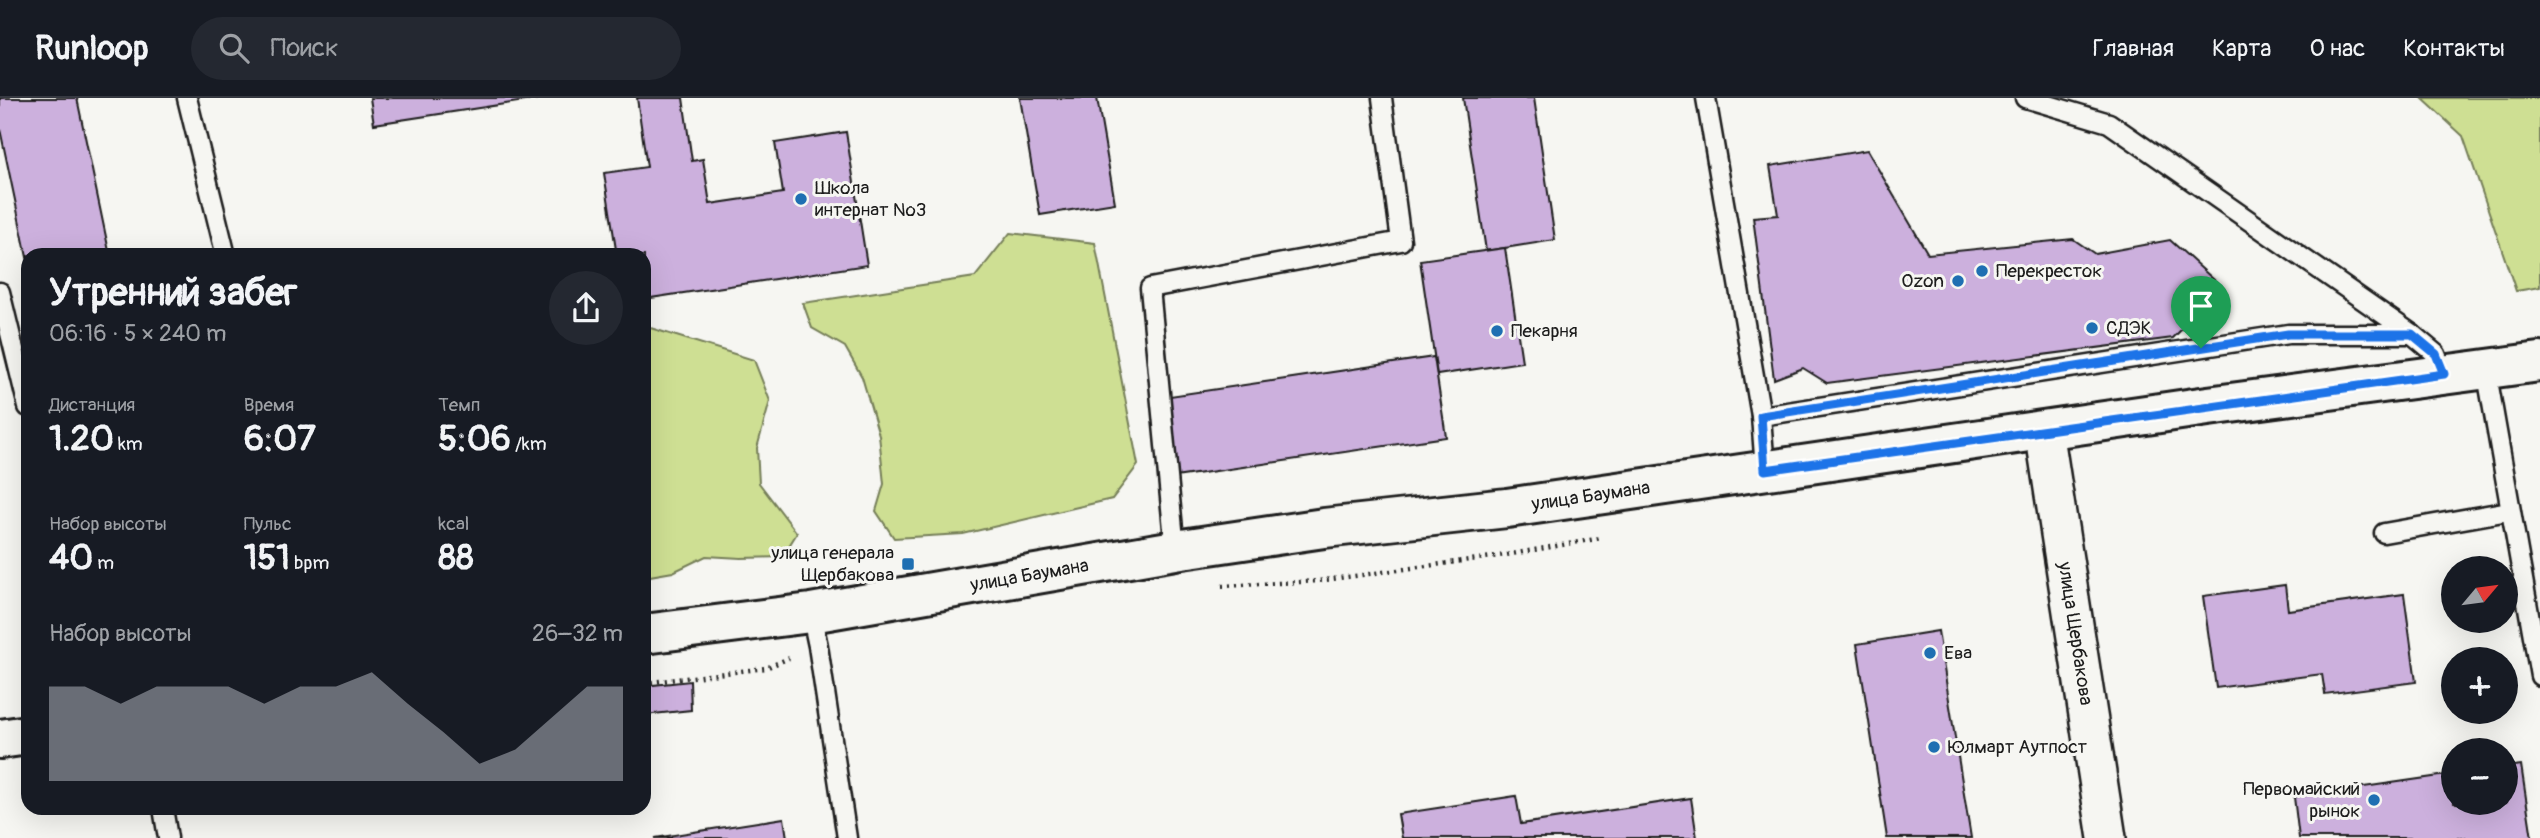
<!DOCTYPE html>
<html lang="ru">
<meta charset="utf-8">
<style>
body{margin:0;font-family:Pangolin,sans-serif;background:#242831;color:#f1f3f6;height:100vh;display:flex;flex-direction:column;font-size:26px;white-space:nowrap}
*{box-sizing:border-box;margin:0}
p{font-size:23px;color:#9ea1a6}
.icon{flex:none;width:38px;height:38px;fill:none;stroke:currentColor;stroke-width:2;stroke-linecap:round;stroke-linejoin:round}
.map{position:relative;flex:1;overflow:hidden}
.drawer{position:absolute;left:21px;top:150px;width:630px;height:567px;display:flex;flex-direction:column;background:#171b24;border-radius:21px;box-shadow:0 7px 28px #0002}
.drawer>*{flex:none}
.needle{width:46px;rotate:61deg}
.fabs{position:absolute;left:2441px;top:458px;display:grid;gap:14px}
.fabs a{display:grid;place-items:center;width:77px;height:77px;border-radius:50%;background:#171b24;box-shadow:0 7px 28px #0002;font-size:35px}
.pin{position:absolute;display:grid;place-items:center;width:60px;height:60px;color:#fff;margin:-72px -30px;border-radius:50% 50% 50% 0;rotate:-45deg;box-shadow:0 0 7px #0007}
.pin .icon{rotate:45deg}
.round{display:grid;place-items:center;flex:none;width:74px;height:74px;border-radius:37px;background:#242831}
.head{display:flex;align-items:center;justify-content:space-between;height:119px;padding:0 28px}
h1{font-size:38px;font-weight:800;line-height:52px}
.stats{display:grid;grid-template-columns:repeat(3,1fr);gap:10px;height:119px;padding:7px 28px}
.stats div{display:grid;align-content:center}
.stats b{font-size:35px;font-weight:800}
.stats small{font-size:19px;font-weight:400}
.stats p{font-size:19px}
.chart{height:196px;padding:14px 28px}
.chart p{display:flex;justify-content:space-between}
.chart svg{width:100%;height:126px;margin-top:7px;fill:#8c9099;opacity:.7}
header{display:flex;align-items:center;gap:42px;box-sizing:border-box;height:98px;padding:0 35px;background:#171b24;border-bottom:2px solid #363941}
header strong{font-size:33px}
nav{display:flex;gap:38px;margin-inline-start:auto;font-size:24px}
.search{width:490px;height:63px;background:#242831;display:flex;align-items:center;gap:18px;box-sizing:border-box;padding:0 24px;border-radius:38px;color:#9ea1a6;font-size:26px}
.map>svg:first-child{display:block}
.green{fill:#cedf93;stroke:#757e58;stroke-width:2}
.building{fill:#ccb0dd;stroke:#1c1c1c;stroke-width:2}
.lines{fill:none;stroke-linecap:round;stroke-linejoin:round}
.service-casing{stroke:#1c1c1c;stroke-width:23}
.minor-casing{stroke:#1c1c1c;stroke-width:42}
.tertiary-casing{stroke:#1c1c1c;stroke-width:44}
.path{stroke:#1c1c1c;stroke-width:4.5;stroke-dasharray:2 5;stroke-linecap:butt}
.service{stroke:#f6f6f2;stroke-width:18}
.minor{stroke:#f6f6f2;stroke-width:37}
.tertiary{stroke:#f6f6f2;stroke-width:38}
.route-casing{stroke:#fff;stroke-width:14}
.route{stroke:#1a73e8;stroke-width:9}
.poi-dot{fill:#1f6fb2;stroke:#f6f6f2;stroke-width:2.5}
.labels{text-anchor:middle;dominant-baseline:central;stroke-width:6;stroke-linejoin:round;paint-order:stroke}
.poi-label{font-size:19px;fill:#1c1c1c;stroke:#f6f6f2;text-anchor:start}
.street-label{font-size:19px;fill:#1c1c1c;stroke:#f6f6f2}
</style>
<header>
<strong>Runloop</strong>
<div class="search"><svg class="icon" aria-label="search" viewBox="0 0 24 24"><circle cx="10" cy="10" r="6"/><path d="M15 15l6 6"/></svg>Поиск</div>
<nav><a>Главная</a><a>Карта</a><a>О нас</a><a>Контакты</a></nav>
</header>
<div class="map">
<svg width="2540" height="740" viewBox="0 0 2540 740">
<rect width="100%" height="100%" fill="#f6f6f2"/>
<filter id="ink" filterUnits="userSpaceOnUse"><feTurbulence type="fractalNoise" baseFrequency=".0143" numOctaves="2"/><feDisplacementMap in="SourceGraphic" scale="14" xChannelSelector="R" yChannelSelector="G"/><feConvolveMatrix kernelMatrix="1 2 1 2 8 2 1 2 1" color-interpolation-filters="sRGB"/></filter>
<g filter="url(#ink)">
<g class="green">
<path d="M2422 0H2540V189L2516 193 2463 38Z"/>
<path d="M1010 135 1095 145 1138 367 1112 401 963 436 894 440 876 413 884 386 879 337 862 279 845 249 812 230 803 205 975 179Z"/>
<path d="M644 228 754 262 770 303 757 350 759 385 797 435 782 459 741 460 706 458 673 474 644 479Z"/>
</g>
<g class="building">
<path d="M0 0H77L110 158H28V164L0 31Z"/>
<path d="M370 0H544L374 26Z"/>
<path d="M637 0H683L692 63 703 61 710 106 783 95 775 45 846 34 867 167 644 201V158H617L604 75 647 69Z"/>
<path d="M1020 0H1097L1115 105 1040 117Z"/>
<path d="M1463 0H1534L1555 142 1486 153Z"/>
<path d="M1867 52 1928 156 2073 141 2095 156 2170 142 2223 190 2173 240 1827 285 1803 270 1774 281 1753 119 1778 117 1770 68Z"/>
<path d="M1505 150 1522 264 1437 277 1420 162Z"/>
<path d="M1434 259 1446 339 1175 379 1163 299Z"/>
<path d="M2285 487 2288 512 2404 496 2416 584 2325 596 2322 576 2216 590 2203 498Z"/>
<path d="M1938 533 1971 740H1887L1857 546Z"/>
<path d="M690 583 691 612 644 617V588Z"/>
<path d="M2521 667 2532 740H2299L2294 699 2454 676V705H2506V669Z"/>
<path d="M1516 698 1521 726 1691 700 1697 740H1402L1398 716Z"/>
<path d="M784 720 787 740H655Z"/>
</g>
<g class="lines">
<defs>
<g id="service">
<path d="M187 0 226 158"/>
<path d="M1706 0 1761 318 1765 372"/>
<path d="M2025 0 2109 25 2412 236"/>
<path d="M0 194 28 309"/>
<path d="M2486 271 2540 578"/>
<path d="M1761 318 2288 236H2412L2436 256 2444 276"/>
<path d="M2384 435 2509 413"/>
<path d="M1175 452 1150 190 1401 143 1382 0"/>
<path d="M811 515 818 548 847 740"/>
<path d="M163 710 168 740"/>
</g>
<g id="minor">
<path id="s1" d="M2044 332 2107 740"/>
</g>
<g id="tertiary">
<path id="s2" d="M644 536 811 515 1175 452 1324 430 1507 410 2208 308 2540 264"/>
<path d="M0 641 28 637"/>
</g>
</defs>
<use href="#service" class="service-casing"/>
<use href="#minor" class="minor-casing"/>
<use href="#tertiary" class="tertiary-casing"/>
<g class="path">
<path d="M1222 488 1318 483 1506 457 1601 440"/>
<path d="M644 585 766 570 789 560"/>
</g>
<use href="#service" class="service"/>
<use href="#minor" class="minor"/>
<use href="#tertiary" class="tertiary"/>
</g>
</g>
<g class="lines" filter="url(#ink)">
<defs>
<path id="route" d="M2288 236H2412L2436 256 2444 276 1765 372 1761 318Z"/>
</defs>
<use href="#route" class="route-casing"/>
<use href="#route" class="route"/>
</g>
<g class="poi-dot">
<circle cx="801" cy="101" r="7"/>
<circle cx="1982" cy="173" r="7"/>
<circle cx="1958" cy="183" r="7"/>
<circle cx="2092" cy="230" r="7"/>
<circle cx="1497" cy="233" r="7"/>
<rect x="901" y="459" width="14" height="14" rx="3.5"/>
<circle cx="1930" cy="555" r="7"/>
<circle cx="1934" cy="649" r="7"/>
<circle cx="2374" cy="702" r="7"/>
</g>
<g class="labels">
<g class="poi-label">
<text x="815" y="90">Школа<tspan x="815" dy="22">интернат №3</tspan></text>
<text x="1996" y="173">Перекресток</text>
<text x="1944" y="183" text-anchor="end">Ozon</text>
<text x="2106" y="230">СДЭК</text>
<text x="1511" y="233">Пекарня</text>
<text x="894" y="455" text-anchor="end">улица генерала<tspan x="894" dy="22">Щербакова</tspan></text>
<text x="1944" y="555">Ева</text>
<text x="1948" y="649">Юлмарт Аутпост</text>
<text x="2360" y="691" text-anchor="end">Первомайский<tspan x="2360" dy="22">рынок</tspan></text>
</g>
<g class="street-label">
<text stroke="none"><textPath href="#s2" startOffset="957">улица Баумана</textPath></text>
<text stroke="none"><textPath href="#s2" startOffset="390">улица Баумана</textPath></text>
<text stroke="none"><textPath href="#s1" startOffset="206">улица Щербакова</textPath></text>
</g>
</g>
</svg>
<div class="fabs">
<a><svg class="needle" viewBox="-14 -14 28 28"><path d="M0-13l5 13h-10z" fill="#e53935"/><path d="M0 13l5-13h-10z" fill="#9ea1a6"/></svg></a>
<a>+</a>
<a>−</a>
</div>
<div class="pin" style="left:2201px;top:250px;background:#1e9e55"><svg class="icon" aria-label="arrive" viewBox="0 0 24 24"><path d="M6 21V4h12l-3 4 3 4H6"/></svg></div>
<section class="drawer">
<div class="head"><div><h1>Утренний забег</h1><p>06:16 · 5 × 240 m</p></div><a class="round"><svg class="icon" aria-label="share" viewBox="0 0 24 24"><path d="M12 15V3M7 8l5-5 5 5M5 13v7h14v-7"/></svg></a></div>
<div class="stats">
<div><p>Дистанция</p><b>1.20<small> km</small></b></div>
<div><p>Время</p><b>6:07</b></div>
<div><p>Темп</p><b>5:06<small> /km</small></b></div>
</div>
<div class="stats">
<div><p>Набор высоты</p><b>40<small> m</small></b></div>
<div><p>Пульс</p><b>151<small> bpm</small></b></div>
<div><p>kcal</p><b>88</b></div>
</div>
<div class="chart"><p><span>Набор высоты</span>26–32 m</p>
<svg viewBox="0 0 160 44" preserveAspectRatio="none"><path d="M0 44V11L10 11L20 17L30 11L40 11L50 11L60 17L70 11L80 11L90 6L100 17L110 27L120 38L130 33L140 22L150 11L160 11V44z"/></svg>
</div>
</section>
</div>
